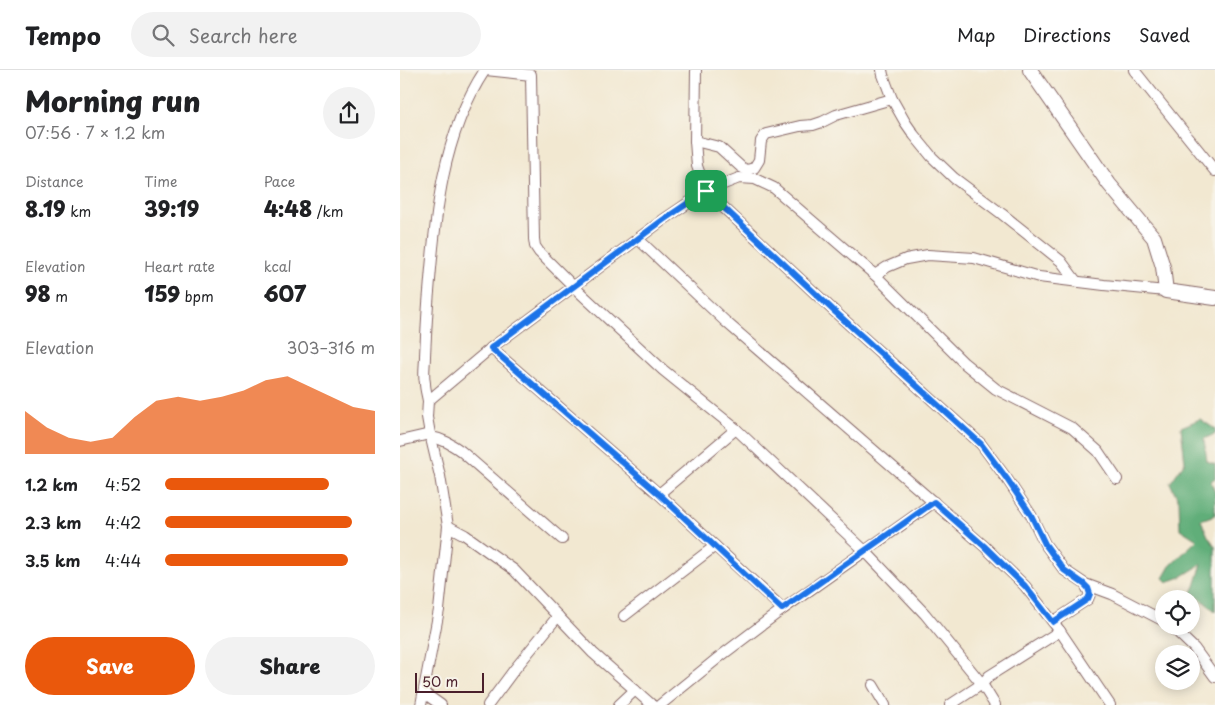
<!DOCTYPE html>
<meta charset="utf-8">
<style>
body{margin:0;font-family:"Playpen Sans",sans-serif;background:#f2f2f2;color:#202124;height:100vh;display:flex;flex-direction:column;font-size:19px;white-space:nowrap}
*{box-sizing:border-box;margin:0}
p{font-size:16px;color:#757577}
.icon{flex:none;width:28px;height:28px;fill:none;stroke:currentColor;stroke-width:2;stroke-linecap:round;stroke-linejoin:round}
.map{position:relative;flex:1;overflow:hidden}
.sheet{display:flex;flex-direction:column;background:#fff;width:400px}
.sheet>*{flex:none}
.buttons{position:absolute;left:755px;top:520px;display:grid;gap:10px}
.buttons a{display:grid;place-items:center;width:45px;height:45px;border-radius:50%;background:#fff;box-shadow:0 2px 12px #0003;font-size:25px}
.scale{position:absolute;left:15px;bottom:12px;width:69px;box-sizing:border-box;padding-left:5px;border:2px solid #4a1f2b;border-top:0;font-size:14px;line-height:18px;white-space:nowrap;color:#4a1f2b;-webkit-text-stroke:4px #f7f3e8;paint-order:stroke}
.pin{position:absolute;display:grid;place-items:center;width:42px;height:42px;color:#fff;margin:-21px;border-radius:10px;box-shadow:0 2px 8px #0006}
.round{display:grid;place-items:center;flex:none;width:52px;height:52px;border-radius:26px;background:#f2f2f2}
.overview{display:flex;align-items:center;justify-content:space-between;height:85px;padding:0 25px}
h1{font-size:28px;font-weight:800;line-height:38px}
.figures{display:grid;grid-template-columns:repeat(3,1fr);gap:8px;height:85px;padding:5px 25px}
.figures div{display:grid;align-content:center}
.figures b{font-size:21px;font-weight:800}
.figures small{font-size:14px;font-weight:400}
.figures p{font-size:14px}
.chart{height:140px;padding:10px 25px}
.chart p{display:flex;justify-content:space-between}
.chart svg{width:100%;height:90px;margin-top:5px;fill:#ea580c;opacity:.7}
.primary-button{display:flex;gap:10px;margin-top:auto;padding:10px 25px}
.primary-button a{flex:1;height:58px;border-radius:30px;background:#ea580c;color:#fff;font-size:20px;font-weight:800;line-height:58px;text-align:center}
.primary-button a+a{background:#f2f2f2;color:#202124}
ul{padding:0 25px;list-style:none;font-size:16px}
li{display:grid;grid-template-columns:80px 60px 1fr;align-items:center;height:38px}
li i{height:12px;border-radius:6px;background:#ea580c}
header{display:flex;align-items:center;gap:30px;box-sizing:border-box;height:70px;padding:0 25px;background:#fff;border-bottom:1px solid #e0e0e0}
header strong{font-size:24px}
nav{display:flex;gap:28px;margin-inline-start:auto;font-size:18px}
.search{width:350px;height:45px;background:#f2f2f2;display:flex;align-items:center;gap:12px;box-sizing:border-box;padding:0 18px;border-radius:28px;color:#757577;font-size:19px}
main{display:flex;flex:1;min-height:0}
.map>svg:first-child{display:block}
.forest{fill:#60ae79;stroke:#556652}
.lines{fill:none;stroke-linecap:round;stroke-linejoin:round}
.street-casing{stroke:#856565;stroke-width:12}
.secondary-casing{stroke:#856565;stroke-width:16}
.street{stroke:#fff;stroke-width:10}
.secondary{stroke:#fff;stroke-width:14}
.route-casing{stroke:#fff;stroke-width:10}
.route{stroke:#1a73e8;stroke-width:6}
</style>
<header>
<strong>Tempo</strong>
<div class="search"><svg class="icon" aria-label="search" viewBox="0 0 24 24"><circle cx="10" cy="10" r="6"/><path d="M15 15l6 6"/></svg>Search here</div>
<nav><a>Map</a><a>Directions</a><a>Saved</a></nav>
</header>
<main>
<section class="sheet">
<div class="overview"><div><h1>Morning run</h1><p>07:56 · 7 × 1.2 km</p></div><a class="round"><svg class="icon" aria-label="share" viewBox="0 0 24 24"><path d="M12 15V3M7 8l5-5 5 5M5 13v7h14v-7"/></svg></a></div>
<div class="figures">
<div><p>Distance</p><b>8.19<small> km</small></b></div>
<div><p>Time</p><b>39:19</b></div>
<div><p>Pace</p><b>4:48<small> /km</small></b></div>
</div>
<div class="figures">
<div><p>Elevation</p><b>98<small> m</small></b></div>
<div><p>Heart rate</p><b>159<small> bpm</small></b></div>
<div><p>kcal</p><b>607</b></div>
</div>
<div class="chart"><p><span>Elevation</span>303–316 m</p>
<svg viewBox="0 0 160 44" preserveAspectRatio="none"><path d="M0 44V23L10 31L20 36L30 38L40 36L50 26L60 18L70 16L80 18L90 16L100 13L110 8L120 6L130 11L140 16L150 21L160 23V44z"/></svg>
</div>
<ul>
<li><b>1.2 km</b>4:52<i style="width:78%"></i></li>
<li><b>2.3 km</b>4:42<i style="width:89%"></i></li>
<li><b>3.5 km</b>4:44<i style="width:87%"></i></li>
</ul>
<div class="primary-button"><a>Save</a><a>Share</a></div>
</section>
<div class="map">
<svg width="815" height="635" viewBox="0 0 815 635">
<rect width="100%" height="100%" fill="#f7f3e8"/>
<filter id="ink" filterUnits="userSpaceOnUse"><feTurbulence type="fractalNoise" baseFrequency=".02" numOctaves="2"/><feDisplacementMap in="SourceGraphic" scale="10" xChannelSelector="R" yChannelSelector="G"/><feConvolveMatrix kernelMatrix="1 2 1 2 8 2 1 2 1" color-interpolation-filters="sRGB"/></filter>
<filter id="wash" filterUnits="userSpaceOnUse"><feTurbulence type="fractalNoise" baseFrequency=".0096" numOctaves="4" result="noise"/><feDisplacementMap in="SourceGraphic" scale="20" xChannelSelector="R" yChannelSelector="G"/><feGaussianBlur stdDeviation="1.12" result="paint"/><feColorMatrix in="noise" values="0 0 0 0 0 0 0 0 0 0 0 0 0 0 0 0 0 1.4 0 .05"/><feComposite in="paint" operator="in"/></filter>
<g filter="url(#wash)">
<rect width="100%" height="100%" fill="#f2e8d1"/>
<path class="forest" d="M800 349 815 359V364L804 369 807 391 815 394V408L811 411 815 423V445L801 450 808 466 815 476V541L792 522 795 516 802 494 781 507 767 512 763 508 770 496 797 470 780 459 779 431 770 413 785 392 781 357Z"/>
</g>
<g filter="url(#ink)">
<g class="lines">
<defs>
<g id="street">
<path d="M86 0 131 5 134 169 135 176 139 182 174 217 263 300 336 359 465 481 525 544 582 614 595 635"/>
<path d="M296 0 295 71 297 96 306 121 433 240 581 374 607 409 631 445 645 474 664 500 685 514 712 524 764 551"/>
<path d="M482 0 483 5 492 29 505 52 514 65 532 87 554 108 602 144 661 191 676 211"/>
<path d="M734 0 815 101"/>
<path d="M295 71 319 77 341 97 347 100 354 98 359 90 361 71 366 64 400 56 413 55 422 52 436 45 492 29"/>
<path d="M238 169 326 252 584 476 625 516 660 561 710 635"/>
<path d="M475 205 564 293 596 319 672 358 698 381 717 409"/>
<path d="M91 278 259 424 383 539"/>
<path d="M28 331C27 325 25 319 25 313 23 304 25 295 25 286 26 265 27 243 29 222 35 146 42 65 85 0"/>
<path d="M31 367C43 369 51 374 61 381L162 469"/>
<path d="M0 371 30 364"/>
<path d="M259 424 336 359"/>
<path d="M48 456 65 465 114 500 193 583 252 635"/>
<path d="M224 546 315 476"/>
<path d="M653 552 688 529 690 524 685 514"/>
<path d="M771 556 794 578 815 607"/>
<path d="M473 615 485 635"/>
<path d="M24 623 41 635"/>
<path d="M21 635 39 540 48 456 40 406 30 364 27 347 28 331 91 278 263 150 306 121 339 108 355 109 374 118 475 205 487 197 506 189 528 185 574 188 639 207 704 215 766 221"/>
<path d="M88 635 114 600 158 546"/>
<path d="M219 635 235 620"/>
<path d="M260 635 318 588 383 539 534 432"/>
<path d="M550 635 582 614 589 606 660 561"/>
</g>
<path id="secondary" d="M630 0 709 114 754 168 763 197 766 221 815 228"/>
</defs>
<use href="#street" class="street-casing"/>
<use href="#secondary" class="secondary-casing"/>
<use href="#street" class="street"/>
<use href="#secondary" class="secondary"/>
</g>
</g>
<g class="lines" filter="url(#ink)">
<defs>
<path id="route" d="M306 121 433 240 581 374 607 409 631 445 645 474 664 500 684 514 688 518 690 524 688 529 653 552 625 516 584 476 534 432 382 539 259 424 91 278 263 150Z"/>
</defs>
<use href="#route" class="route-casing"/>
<use href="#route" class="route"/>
</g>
</svg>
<div class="buttons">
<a><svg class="icon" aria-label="locate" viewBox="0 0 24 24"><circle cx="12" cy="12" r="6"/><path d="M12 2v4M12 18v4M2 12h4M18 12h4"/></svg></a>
<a><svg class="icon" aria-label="layers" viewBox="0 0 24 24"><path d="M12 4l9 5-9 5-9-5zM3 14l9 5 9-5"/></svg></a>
</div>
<div class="scale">50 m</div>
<div class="pin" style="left:306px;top:121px;background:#1e9e55"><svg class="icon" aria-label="arrive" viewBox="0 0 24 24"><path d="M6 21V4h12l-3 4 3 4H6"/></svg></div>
</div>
</main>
